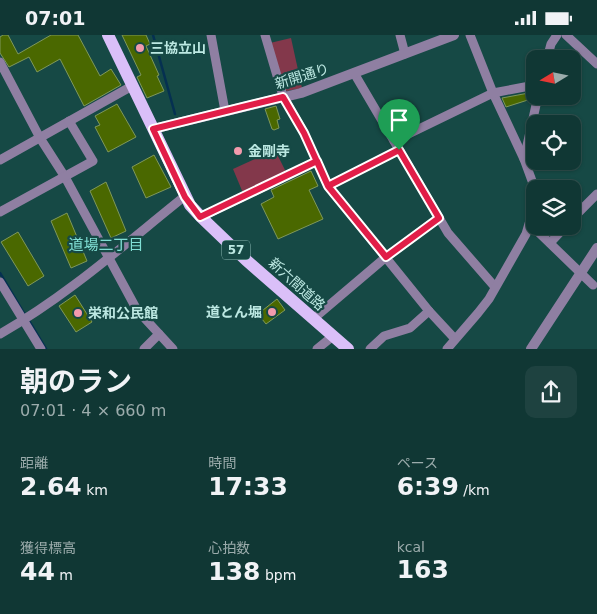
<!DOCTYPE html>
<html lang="ja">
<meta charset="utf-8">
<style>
body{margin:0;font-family:"DejaVu Sans","Noto Sans JP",sans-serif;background:#1e4240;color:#f1f3f6;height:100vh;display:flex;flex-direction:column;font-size:19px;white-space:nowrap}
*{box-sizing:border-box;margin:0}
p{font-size:16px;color:#9cacac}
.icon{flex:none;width:28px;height:28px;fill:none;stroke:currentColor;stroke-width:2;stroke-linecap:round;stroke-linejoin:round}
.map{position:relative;height:314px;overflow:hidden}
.details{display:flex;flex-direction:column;background:#103734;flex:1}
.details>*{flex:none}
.needle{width:32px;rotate:260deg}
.tools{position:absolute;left:526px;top:15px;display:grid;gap:10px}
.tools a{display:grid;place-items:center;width:55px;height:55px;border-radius:10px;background:#103734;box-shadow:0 1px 4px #0004,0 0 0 1px #30514f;font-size:25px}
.pin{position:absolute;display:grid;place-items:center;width:42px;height:42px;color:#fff;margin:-51px -21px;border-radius:50% 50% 50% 0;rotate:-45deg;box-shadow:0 0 5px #0007}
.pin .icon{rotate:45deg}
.round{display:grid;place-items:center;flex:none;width:52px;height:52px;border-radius:10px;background:#1e4240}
.headline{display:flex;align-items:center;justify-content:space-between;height:85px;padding:0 20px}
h1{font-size:28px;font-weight:700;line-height:38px}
.figures{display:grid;grid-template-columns:repeat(3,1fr);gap:8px;height:85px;padding:5px 20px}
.figures div{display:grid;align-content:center}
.figures b{font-size:25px;font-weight:700}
.figures small{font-size:14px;font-weight:400}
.figures p{font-size:14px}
.status{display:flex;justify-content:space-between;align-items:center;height:35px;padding:0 25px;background:#103734;direction:ltr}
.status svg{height:14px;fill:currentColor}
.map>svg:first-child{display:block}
.green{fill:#83384b}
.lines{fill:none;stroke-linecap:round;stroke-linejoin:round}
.stream{stroke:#053051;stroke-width:2.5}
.building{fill:#4a6800;stroke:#7f985a}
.minor{stroke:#8f7fa2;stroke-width:9}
.tertiary{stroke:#8f7fa2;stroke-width:10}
.primary{stroke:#dabff8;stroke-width:12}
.route-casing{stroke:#fff;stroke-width:10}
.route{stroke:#e11d48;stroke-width:6}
.poi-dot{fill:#f39aac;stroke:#164945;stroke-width:2}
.labels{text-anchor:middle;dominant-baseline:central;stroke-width:4.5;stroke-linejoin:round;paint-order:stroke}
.shield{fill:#164945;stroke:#8ab8b3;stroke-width:1}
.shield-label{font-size:12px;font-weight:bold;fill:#bce8e2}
.poi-label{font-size:14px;font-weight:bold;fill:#bce8e2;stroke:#164945;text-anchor:start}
.street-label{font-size:14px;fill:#bce8e2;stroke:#164945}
.neighbourhood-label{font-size:15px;fill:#81dfd5;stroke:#164945}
</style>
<div class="status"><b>07:01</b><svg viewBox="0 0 49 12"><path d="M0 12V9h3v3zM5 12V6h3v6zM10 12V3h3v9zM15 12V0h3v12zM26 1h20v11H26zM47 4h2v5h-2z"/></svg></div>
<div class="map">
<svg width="597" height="314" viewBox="0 0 597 314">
<rect width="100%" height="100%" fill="#164945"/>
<g class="green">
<path d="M291 3 302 53 287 56 282 52 270 8Z"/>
<path d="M275 115 286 137 243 158 233 134Z"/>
</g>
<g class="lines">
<g class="stream">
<path d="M153 0 175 79"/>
<path d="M0 238 25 280"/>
<path d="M28 284 46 314"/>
</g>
</g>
<g class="building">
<path d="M3 0H8L18 19 51 0H78L100 41 111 34 121 50 84 71 60 24 37 37 29 22 9 32 0 18V2Z"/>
<path d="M122 0H146L150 9 146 11 159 40 157 41 164 56 147 63 137 42 141 40Z"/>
<path d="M534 57 531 64 506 72 502 63Z"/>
<path d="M117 69 136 102 108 117 95 92 100 90 95 81Z"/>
<path d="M276 71 280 84 277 85 279 93 274 95 272 94 265 74Z"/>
<path d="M154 120 171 152 146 163 132 132Z"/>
<path d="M311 136 318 151 309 155 323 184 278 204 261 169 274 162 271 155Z"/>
<path d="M106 147 126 196 111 203 90 156Z"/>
<path d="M67 178 87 226 71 233 51 186Z"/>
<path d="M18 197 44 241 28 251 1 207Z"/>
<path d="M75 260 92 287 76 297 59 271Z"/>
<path d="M277 264 285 275 266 289 258 279Z"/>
</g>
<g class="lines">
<g class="minor">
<path d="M211 0 225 76"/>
<path d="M265 0 283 61 304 98 328 151 429 276 455 304"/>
<path d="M400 0 405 19"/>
<path d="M470 0 493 58 524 124"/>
<path d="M566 0 597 29"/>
<path d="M547 24 551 9 557 0"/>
<path d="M0 27 40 103 65 142 137 275 173 314"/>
<path d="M354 38 448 198 495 252"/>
<path d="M394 106 493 58 535 50"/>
<path d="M0 125 132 51"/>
<path d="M328 151 399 115"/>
<path d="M535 154 524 124 538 61"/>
<path d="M0 177 93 126 69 86"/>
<path d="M201 182 317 126"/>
<path d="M572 184 597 159"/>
<path d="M530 189 593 250"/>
<path d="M550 208 566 191"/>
<path d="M0 247 41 314"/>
<path d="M313 284 386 222 439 183"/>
<path d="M0 299C67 261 125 209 185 161"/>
<path d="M144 314 159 299"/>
<path d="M317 314 333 301"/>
<path d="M370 314 384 301 410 293 429 276"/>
<path d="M447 314 478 278 489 264 526 199 533 175 535 161"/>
</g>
<g class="tertiary">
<path d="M153 94 301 58 454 0"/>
<path d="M531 314 597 213"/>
</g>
<path class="primary" d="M108 0 190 170 201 182 246 225 348 314"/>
</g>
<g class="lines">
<defs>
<path id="route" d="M399 115 328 151 317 126 200 182 185 162 153 94 283 62 304 98 328 151 386 222 439 183 399 115"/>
</defs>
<use href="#route" class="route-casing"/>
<use href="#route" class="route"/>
</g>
<g class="poi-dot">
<circle cx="140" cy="13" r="5"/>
<circle cx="238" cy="116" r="5"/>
<circle cx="272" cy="277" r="5"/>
<circle cx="78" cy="278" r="5"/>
</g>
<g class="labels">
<rect class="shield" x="222" y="205.5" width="28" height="19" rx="4"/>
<g class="shield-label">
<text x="236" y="215">57</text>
</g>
<g class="poi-label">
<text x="150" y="13">三協立山</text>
<text x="248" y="116">金剛寺</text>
<text x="262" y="277" text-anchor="end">道とん堀</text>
<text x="88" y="278">栄和公民館</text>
</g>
<g class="street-label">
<text transform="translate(302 41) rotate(-17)">新開通り</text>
<text transform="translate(297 249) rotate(42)">新六間道路</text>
</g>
<g class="neighbourhood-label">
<text x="106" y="210">道場二丁目</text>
</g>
</g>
</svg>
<div class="tools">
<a><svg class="needle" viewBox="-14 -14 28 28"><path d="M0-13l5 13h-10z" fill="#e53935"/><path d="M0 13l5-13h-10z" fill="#9cacac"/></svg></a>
<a><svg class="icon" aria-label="locate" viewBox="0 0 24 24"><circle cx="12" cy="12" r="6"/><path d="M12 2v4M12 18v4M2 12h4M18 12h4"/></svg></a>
<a><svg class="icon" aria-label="layers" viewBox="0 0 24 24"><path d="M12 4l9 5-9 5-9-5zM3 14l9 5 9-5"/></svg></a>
</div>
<div class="pin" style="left:399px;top:115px;background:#1e9e55"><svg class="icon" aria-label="arrive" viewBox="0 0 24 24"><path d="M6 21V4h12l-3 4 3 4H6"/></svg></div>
</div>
<section class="details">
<div class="headline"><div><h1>朝のラン</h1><p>07:01 · 4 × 660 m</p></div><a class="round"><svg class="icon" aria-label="share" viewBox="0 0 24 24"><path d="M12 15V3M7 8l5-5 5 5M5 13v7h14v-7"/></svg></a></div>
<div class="figures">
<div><p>距離</p><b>2.64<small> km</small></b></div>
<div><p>時間</p><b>17:33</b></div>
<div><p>ペース</p><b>6:39<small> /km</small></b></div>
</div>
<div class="figures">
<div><p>獲得標高</p><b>44<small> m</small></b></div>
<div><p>心拍数</p><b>138<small> bpm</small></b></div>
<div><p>kcal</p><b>163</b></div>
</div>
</section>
